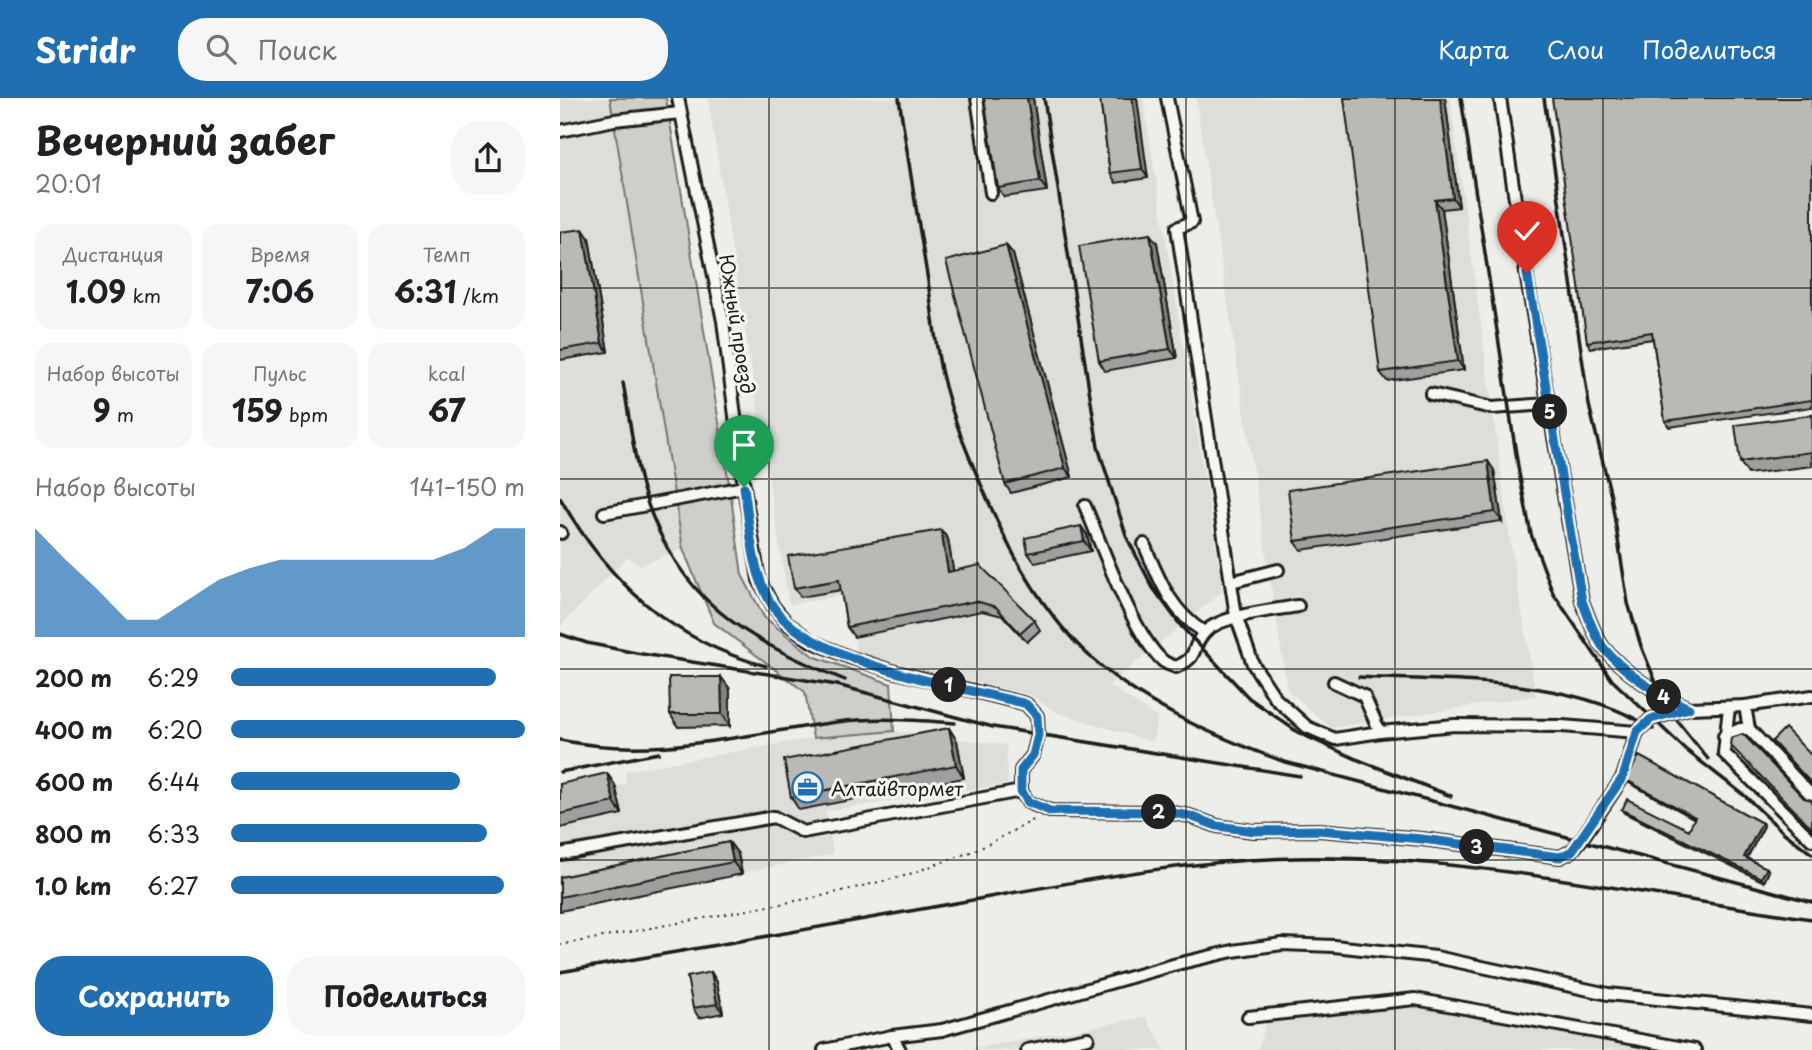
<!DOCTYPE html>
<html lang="ru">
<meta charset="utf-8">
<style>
body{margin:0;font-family:"Playpen Sans",sans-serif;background:#f6f6f6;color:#202124;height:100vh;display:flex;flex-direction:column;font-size:26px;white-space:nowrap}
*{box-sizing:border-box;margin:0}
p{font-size:23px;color:#757577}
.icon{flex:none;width:38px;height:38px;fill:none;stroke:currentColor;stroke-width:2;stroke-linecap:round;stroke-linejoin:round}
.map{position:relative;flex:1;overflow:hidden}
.panel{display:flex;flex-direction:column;background:#fff;width:560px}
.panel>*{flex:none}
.pin{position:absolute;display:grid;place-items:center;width:60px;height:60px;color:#fff;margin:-72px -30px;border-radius:50% 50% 50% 0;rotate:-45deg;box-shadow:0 0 7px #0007}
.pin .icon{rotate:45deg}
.km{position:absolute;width:35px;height:35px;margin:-18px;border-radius:50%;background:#222;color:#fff;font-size:19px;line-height:35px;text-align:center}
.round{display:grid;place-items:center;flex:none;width:74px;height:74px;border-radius:28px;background:#f6f6f6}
.headline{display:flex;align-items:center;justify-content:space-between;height:119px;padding:0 35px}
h1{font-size:38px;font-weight:700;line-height:52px}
.stats{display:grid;grid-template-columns:repeat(3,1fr);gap:10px;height:119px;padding:7px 35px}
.stats div{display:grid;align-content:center;border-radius:18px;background:#f6f6f6;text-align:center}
.stats b{font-size:30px;font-weight:700}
.stats small{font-size:19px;font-weight:400}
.stats p{font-size:19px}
.chart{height:196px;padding:14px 35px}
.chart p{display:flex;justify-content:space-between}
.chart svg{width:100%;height:126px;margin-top:7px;fill:#1f6fb2;opacity:.7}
.primary-button{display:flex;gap:14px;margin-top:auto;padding:14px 35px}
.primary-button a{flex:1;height:80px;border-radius:28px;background:#1f6fb2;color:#fff;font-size:28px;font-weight:700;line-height:80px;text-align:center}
.primary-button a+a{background:#f6f6f6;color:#202124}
ul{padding:0 35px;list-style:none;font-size:23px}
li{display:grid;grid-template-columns:112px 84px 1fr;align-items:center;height:52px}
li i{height:18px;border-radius:9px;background:#1f6fb2}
header{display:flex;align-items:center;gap:42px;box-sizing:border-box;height:98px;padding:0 35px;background:#1f6fb2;color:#fff}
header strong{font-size:33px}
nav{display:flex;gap:38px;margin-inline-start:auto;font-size:24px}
.search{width:490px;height:63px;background:#f6f6f6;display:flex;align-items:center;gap:18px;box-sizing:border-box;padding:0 24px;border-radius:28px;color:#757577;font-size:26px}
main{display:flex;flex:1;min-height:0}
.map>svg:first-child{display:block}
.built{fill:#ddddda}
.green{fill:#cececb;stroke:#757574;stroke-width:2}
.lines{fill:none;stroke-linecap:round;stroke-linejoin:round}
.minor-casing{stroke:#1c1c1c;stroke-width:16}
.path{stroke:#1c1c1c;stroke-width:2;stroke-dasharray:2 5;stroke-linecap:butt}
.minor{stroke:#f6f6f2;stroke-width:10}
.rail{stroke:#1c1c1c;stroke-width:3.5}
.wall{fill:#9f9f9d;stroke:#1c1c1c;stroke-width:2}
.shaded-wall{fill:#82827f;stroke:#1c1c1c;stroke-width:2}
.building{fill:#b9b9b6;stroke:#1c1c1c;stroke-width:2}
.route-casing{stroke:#fff;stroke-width:14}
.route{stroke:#1f6fb2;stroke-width:9}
.grid{fill:none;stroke:#1c1c1c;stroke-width:2;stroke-opacity:0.55}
.labels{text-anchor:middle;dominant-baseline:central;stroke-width:6;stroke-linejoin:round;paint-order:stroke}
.street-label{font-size:19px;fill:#1c1c1c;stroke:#f6f6f2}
.poi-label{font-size:19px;fill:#1c1c1c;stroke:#f6f6f2;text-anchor:start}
</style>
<header>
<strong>Stridr</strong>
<div class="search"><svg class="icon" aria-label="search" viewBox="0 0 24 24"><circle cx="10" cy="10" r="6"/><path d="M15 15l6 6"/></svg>Поиск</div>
<nav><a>Карта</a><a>Слои</a><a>Поделиться</a></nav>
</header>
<main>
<section class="panel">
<div class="headline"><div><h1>Вечерний забег</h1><p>20:01</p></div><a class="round"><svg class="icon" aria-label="share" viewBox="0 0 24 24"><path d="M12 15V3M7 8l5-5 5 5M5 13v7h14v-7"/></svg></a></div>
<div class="stats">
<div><p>Дистанция</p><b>1.09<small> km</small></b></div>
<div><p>Время</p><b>7:06</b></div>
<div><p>Темп</p><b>6:31<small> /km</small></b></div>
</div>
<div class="stats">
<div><p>Набор высоты</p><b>9<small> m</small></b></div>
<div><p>Пульс</p><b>159<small> bpm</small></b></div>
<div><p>kcal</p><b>67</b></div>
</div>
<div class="chart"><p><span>Набор высоты</span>141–150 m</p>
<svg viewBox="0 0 160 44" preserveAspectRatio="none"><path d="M0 44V6L10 17L20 27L30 38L40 38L50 31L60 24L70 20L80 17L90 17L100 17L110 17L120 17L130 17L140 13L150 6L160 6V44z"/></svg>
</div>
<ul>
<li><b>200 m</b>6:29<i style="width:90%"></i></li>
<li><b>400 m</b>6:20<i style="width:100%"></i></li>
<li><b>600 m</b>6:44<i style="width:78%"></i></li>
<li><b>800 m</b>6:33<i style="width:87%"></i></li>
<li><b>1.0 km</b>6:27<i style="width:93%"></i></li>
</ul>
<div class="primary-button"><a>Сохранить</a><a>Поделиться</a></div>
</section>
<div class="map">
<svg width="1252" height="952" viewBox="0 0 1252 952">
<rect width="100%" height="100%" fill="#edede9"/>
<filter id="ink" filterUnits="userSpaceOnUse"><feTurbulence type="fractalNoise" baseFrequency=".0143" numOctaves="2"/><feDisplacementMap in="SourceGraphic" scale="14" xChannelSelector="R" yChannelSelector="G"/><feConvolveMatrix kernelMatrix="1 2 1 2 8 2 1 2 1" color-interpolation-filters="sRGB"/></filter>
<g filter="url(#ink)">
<g class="built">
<path d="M0 0H50L123 451 81 467 67 459 0 529Z"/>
<path d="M148 0H583L663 493 549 587 597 620 593 644 498 615 472 598 297 555 286 497 229 507Z"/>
<path d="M636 0H890L951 448 976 598 771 630 727 591Z"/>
<path d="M334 633 446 647 448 686 265 713 273 756 0 813V702L66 686 65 673 253 640Z"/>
<path d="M794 903 880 906 1094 952H698L709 915Z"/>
<path d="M586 919 605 952H406L433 947Z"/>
</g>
<path class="green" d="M50 0H106L170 392 182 477 204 519 253 558 331 586 334 633 253 640 245 594 154 525 123 451Z"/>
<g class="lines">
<defs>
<g id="minor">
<path d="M118 0 163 223 184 389 199 482 213 508 227 525 251 543 289 559 332 573 466 606 477 618 478 637 473 657 461 672V693L468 704 490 713 607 714 630 718 657 728 693 733 759 732 862 741 1000 759 1012 753 1021 742 1063 679 1077 634 1091 621 1129 610 1185 608 1252 598"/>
<path d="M417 0 431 95"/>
<path d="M607 0 632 124 617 130 676 518 693 566 716 601 747 629 775 641 820 634 895 627 1002 628 1077 634"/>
<path d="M940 0 966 175 1022 503C1028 518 1034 537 1043 549 1066 577 1097 596 1129 610"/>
<path d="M0 33 54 22 120 15"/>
<path d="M871 296 932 310 988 306"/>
<path d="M525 408C543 449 571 533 602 562 606 566 611 567 616 569 640 558 630 552 643 536 658 517 715 512 738 508"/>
<path d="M44 415 184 389"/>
<path d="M0 434 1 435"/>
<path d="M584 446C599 481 611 514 644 534"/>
<path d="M671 484 718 472"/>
<path d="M774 584 804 598 820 634"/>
<path d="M1185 608 1189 631 1252 698"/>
<path d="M1169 609 1164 655 1252 742"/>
<path d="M1164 638 1180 631H1189"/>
<path d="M0 756 214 719 243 734 461 693"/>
<path d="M688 919 855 901 1135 952"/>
<path d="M264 952 332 938"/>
<path d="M340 952 332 938 382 932 617 866 673 853 722 846 774 848 876 859 1048 896 1252 917"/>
<path d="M467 952 528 940"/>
</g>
</defs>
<use href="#minor" class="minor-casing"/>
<path class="path" d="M0 847 257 799 344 778 419 751 477 720"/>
<use href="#minor" class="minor"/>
<g class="rail">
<path d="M339 0C348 61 358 122 368 183 372 212 375 243 381 272 392 322 413 369 434 416 456 466 484 513 523 552 579 606 653 638 725 664L1252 804"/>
<path d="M484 0 538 349 567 440 593 490 621 528 689 600 739 635 796 661 891 698"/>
<path d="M901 0 959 375 971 436 993 495 1052 582 1126 652 1185 698 1223 734 1252 756"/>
<path d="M984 0 1029 307 1051 398 1068 505 1081 548 1101 597 1110 614 1148 661"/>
<path d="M63 285C70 320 73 357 83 391 116 502 184 541 285 582"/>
<path d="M0 400C48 483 111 543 206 568"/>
<path d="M0 536 27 545 76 555 277 587 433 629 740 678"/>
<path d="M799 579C894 584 1010 578 1093 631"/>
<path d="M0 642C96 662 183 636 277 624 315 619 356 622 395 625"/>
<path d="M0 674 99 655"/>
<path d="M0 874C136 851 271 827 407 803 515 784 625 762 735 760 908 757 1081 797 1252 821"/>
</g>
</g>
<g class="wall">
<path d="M424 0H473L487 93 444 99 438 90Z"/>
<path d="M540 0 588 80 556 85 550 75Z"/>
<path d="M885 0 899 109 882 111 904 272 827 283 820 274Z"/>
<path d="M1252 0V309L1109 329 1105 323 1093 241 1031 250 1027 244Z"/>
<path d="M0 134 29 140 48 254 0 262Z"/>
<path d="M597 145 617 260 545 273 539 263Z"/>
<path d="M446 147 453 156 512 379 451 395 445 386Z"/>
<path d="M1252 317V368L1188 376 1180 364Z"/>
<path d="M934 372 942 423 741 452 735 443Z"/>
<path d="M521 428 527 437 531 453 475 465 468 455Z"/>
<path d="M381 432 388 441 393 473 474 522 480 532 467 544 443 518 422 513 294 539 287 529 281 492 241 499 234 490Z"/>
<path d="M161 579 170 591V628L118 629 110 616Z"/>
<path d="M389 630 397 643 404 680 239 712 231 699Z"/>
<path d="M1066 682 1202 725 1204 728 1187 760 1209 773 1204 784 1064 715 1062 712 1129 732 1135 721 1069 685Z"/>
<path d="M0 686 55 687 62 716 0 730Z"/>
<path d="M169 744 178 756 182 776 0 813V779Z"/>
<path d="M151 874 157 884 163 915 139 920 133 910Z"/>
</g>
<g class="shaded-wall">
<path d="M467 0H473L487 93 480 83Z"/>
<path d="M572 0H577L588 80 582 71Z"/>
<path d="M880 0H885L899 109 893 100Z"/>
<path d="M875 102 882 111 904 272 898 263Z"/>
<path d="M23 131 29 140 48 254 42 245Z"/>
<path d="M590 136 597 145 617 260 610 251Z"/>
<path d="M446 147 453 156 512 379 505 370Z"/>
<path d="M928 363 934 372 942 423 935 414Z"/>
<path d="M521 428 527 437 531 453 524 443Z"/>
<path d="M381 432 388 441 395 483 388 474Z"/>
<path d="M161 579 170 591V628L162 616Z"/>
<path d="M389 630 397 643 404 680 396 667Z"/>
<path d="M47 675 55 687 62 716 54 704Z"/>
<path d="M1202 725 1204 728 1186 762 1184 759Z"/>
<path d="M169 744 178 756 182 776 173 764Z"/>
<path d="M1207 770 1209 773 1204 784 1201 780Z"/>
<path d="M151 874 157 884 163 915 157 906Z"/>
</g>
<g class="building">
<path d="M424 0H467L480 83 438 90Z"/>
<path d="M540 0H572L582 71 550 75Z"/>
<path d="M784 0H880L893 100 875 102 898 263 820 274Z"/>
<path d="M992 0H1252V302L1105 323 1092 234 1027 244Z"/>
<path d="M23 131 42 245 0 252V134Z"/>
<path d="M590 136 610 251 539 263 519 148Z"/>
<path d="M446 147 505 370 445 386 386 163Z"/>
<path d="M1252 317V354L1180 364 1175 327Z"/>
<path d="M928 363 935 414 735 443 728 392Z"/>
<path d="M521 428 524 443 468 455 465 440Z"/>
<path d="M381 432 388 474 420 467 474 522 460 535 436 509 416 503 287 529 279 482 234 490 228 458Z"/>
<path d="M109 579H161L162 616H110Z"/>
<path d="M389 630 396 667 231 699 224 662Z"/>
<path d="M1225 630 1252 658V686L1212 643Z"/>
<path d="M1183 636 1244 700 1252 702V730L1170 647 1171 640Z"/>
<path d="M1079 658 1202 725 1184 759 1207 770 1201 780 1062 712 1067 701 1129 732 1135 719 1066 682Z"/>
<path d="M47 675 54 704 0 716V686Z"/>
<path d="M169 744 173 764 0 799V779Z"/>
<path d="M151 874 157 906 133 910 127 879Z"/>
</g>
</g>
<g class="lines" filter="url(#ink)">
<defs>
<path id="route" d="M184 389C190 427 191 474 212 507 249 566 400 588 466 606L477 618 478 637 473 657 461 672V693L468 704 490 713 607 714 630 718 657 728 694 733 759 732 862 741 1000 759 1012 753 1063 679 1077 634 1091 621 1129 610C1097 596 1066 577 1043 549 1034 537 1028 518 1022 503L967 175"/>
</defs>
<use href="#route" class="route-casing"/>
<use href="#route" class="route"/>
</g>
<path class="grid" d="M209 0V952M417 0V952M626 0V952M835 0V952M1043 0V952M0 190H1252M0 381H1252M0 571H1252M0 762H1252"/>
<defs>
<symbol id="office-ring" viewBox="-11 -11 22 22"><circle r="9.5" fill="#f6f6f2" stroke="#1f6fb2" stroke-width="1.5"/><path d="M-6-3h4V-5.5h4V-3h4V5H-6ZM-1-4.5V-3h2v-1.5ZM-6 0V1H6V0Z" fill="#1f6fb2"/></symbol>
</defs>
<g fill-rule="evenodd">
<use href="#office-ring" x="230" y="672" width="35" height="35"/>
</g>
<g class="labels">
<g class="street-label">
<text transform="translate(178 226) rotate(81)">Южный проезд</text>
</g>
<g class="poi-label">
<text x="271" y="690">Алтайвтормет</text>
</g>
</g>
</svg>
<div class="pin" style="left:184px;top:389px;background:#1e9e55"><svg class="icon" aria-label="arrive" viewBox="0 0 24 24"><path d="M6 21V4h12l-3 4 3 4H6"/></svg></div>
<div class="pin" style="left:967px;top:175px;background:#d93025"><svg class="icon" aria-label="check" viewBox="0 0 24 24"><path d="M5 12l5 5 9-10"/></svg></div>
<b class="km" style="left:389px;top:587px">1</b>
<b class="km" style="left:599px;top:714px">2</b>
<b class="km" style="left:917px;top:749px">3</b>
<b class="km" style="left:1104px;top:599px">4</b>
<b class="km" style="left:990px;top:314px">5</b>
</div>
</main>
